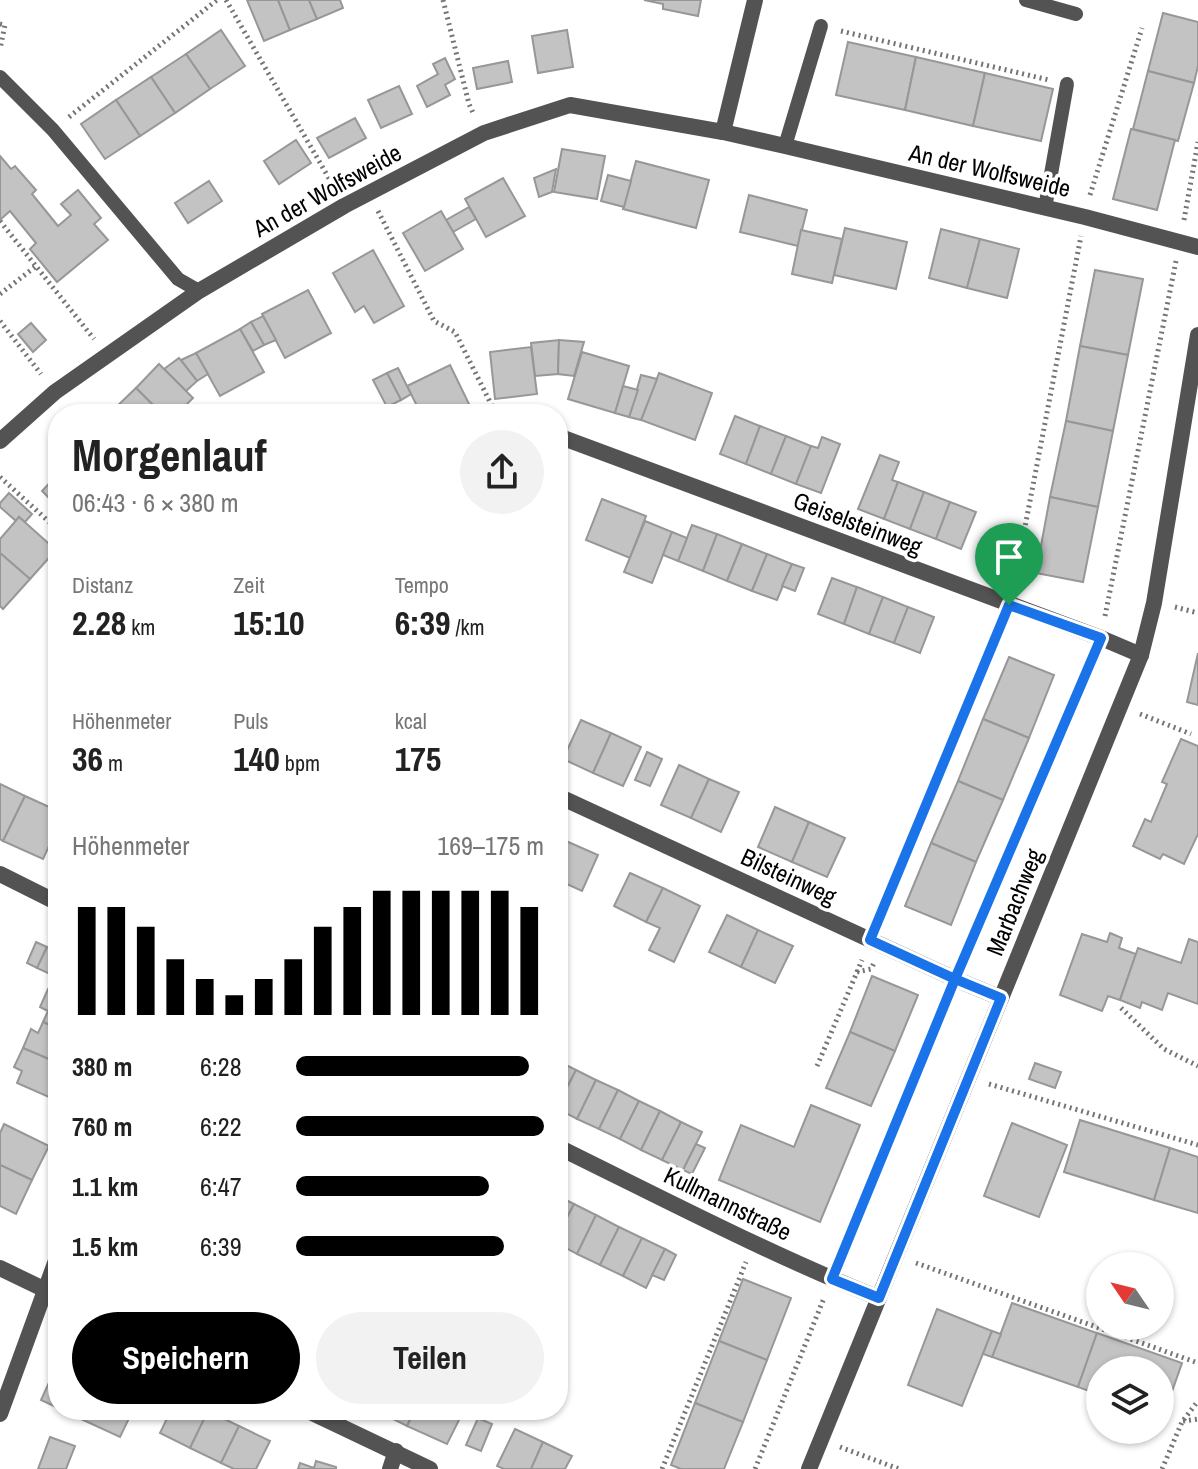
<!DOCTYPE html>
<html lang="de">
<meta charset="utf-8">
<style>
body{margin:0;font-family:"Archivo Narrow",sans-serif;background:#f2f2f2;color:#222;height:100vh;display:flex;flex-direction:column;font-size:30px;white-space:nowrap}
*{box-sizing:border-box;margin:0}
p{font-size:26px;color:#767676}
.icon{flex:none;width:44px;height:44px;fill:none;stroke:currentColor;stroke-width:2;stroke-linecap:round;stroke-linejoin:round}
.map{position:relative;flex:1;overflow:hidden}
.drawer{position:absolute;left:48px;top:404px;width:520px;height:1016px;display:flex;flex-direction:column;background:#fff;border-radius:32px;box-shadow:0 2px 6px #0004}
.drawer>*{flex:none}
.needle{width:52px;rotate:305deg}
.buttons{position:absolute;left:1086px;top:1252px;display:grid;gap:16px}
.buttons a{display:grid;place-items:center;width:88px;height:88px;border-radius:50%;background:#fff;box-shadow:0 2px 6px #0004;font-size:40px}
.pin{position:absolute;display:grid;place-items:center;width:68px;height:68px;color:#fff;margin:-82px -34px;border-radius:50% 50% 50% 0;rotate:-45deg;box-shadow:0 0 8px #0007}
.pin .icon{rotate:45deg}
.round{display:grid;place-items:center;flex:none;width:84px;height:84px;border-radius:42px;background:#f2f2f2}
.overview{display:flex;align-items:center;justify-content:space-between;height:136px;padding:0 24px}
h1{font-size:44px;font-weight:700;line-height:60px}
.stats{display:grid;grid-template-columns:repeat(3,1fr);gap:12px;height:136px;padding:8px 24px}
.stats div{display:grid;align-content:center}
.stats b{font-size:34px;font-weight:700}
.stats small{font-size:22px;font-weight:400}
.stats p{font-size:22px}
.chart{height:224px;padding:16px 24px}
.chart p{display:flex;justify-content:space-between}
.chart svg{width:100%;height:144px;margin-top:8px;stroke:#000;stroke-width:6}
.button{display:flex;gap:16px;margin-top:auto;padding:16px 24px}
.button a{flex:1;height:92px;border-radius:48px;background:#000;color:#fff;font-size:32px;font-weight:700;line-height:92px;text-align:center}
.button a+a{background:#f2f2f2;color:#222}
ul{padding:0 24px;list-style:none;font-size:26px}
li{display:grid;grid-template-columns:128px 96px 1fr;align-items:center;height:60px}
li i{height:20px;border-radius:10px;background:#000}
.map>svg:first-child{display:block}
.building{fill:#c3c3c3;stroke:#979797;stroke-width:2}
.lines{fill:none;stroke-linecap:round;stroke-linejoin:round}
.path{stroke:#757575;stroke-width:5;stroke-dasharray:2 4;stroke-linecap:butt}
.service{stroke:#535353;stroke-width:14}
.minor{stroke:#535353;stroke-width:16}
.route-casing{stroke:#fff;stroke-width:16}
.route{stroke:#1a73e8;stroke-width:10}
.labels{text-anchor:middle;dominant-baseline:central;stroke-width:7;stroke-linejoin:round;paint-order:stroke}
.street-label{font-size:24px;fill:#000;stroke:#fff}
</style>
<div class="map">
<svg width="1198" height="1469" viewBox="0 0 1198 1469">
<rect width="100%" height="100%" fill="#fff"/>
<g class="building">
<path d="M247 0H278L290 30 264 41Z"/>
<path d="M278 0H309L317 19 290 30Z"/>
<path d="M309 0H340L343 8 317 19Z"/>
<path d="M644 0H701L698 16 663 9V4Z"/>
<path d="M1163 13 1198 22V66L1194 83 1148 71Z"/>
<path d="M221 30 245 66 210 89 186 54Z"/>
<path d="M567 30 573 67 538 73 532 36Z"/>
<path d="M848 42 916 57 905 110 836 95Z"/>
<path d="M186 54 210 89 175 113 151 77Z"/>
<path d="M916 57 985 73 973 126 905 110Z"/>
<path d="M445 58 455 79 445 85 450 95 427 107 417 86 438 74 433 64Z"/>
<path d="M508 61 512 82 477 89 473 68Z"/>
<path d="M1148 71 1194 83 1178 141 1133 129Z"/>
<path d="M985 73 1053 89 1041 141 973 126Z"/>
<path d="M151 77 175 113 140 136 116 100Z"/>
<path d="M399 86 412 114 381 128 368 100Z"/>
<path d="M116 100 140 136 105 159 81 124Z"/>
<path d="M355 118 366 138 329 158 317 138Z"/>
<path d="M1131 129 1175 140 1157 210 1113 199Z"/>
<path d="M296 140 311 163 279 184 264 161Z"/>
<path d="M562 149 605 156 597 199 554 192Z"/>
<path d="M0 156 11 169 15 166 36 190 32 194 58 226 71 215 61 204 78 190 101 218 94 224 108 240 57 282 30 249 36 243 10 211 0 220Z"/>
<path d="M636 161 709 180 696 228 623 209Z"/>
<path d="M556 169 552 192 539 197 534 178Z"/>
<path d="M608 175 631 181 624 207 601 201Z"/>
<path d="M503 178 525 216 486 237 465 199Z"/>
<path d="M209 181 222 201 188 223 175 203Z"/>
<path d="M749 195 807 210 798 246 740 232Z"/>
<path d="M469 207 476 219 453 232 446 220Z"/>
<path d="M441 211 463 249 425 271 403 233Z"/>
<path d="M845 228 907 242 896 289 834 275Z"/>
<path d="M941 229 980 239 967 288 929 278Z"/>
<path d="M801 230 842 239 832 283 792 274Z"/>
<path d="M980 239 1019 249 1007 298 967 288Z"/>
<path d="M373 250 404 306 374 323 364 306 355 312 333 273Z"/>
<path d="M1095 270 1143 279 1128 355 1080 346Z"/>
<path d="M308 290 331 333 285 358 262 314Z"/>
<path d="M263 316 276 340 264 345 251 322Z"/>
<path d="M251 322 264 345 253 351 240 329Z"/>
<path d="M31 323 46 340 33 352 18 334Z"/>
<path d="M240 329 264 372 220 396 196 353Z"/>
<path d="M559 340 558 374 535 376 531 343Z"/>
<path d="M559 340 584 342 574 376 558 374Z"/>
<path d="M1080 346 1128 355 1113 431 1066 421Z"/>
<path d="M531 347 537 394 495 399 490 352Z"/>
<path d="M582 352 629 366 615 413 568 399Z"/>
<path d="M196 353 208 374 197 381 181 360Z"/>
<path d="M179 358 197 381 186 391 164 369Z"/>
<path d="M159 364 193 398 177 414H162L136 388Z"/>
<path d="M450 365 470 406 453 414H421L407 386Z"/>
<path d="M398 368 411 394 401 400 387 373Z"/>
<path d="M387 373 401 400 387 407 373 380Z"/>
<path d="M659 373 712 393 695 440 641 420Z"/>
<path d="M641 375 657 379 641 420 629 417Z"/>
<path d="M623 386 638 390 629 417 615 413Z"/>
<path d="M136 388 162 414H115L112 411Z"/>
<path d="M735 416 760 426 746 464 720 454Z"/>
<path d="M1066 421 1113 431 1098 507 1050 497Z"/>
<path d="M760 426 786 436 771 474 746 464Z"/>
<path d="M786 436 811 446 796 484 771 474Z"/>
<path d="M822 437 840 444 821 493 796 484 811 446 818 448Z"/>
<path d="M880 455 899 462 892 480 898 482 884 519 858 509Z"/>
<path d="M58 474V507L42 491Z"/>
<path d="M898 482 924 492 910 529 884 519Z"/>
<path d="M924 492 950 502 936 539 910 529Z"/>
<path d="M9 493 32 514 25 522 19 517 16 521 0 507V503Z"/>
<path d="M1050 497 1098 507 1083 582 1036 573Z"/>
<path d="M602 499 646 516 630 558 586 540Z"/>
<path d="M950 502 976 512 961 549 936 539Z"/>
<path d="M19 517 56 550 30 579 0 553V539Z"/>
<path d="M645 521 672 532 652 583 624 572Z"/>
<path d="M692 525 717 534 703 571 678 561Z"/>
<path d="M672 532 687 538 678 561 663 555Z"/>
<path d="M717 534 742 544 727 581 703 571Z"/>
<path d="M742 544 767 554 752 591 727 581Z"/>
<path d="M0 553 30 579 3 609 0 606Z"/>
<path d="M767 554 792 564 777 600 752 591Z"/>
<path d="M792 564 804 568 795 591 782 586Z"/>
<path d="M832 578 857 587 844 624 818 614Z"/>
<path d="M857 587 883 597 869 634 844 624Z"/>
<path d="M883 597 908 607 894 643 869 634Z"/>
<path d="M908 607 934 617 920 653 894 643Z"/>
<path d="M1198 653V705L1187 702Z"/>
<path d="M1009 657 1054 675 1029 738 983 719Z"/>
<path d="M983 719 1029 738 1003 800 958 781Z"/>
<path d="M581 720 611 733 593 773 563 759Z"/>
<path d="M611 733 641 747 623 786 593 773Z"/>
<path d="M1181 739 1198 746V834L1184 864 1163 854 1160 859 1133 846 1145 819 1151 822 1167 784 1162 782Z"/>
<path d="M647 752 662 759 650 786 635 780Z"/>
<path d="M679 765 709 779 691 818 661 805Z"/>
<path d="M709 779 739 792 721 832 691 818Z"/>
<path d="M958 781 1003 800 976 862 931 843Z"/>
<path d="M0 784 25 796 3 841 0 839Z"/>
<path d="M25 796 58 811V827L43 859 3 841Z"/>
<path d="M775 807 809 822 792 862 758 847Z"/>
<path d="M809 822 845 838 827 877 792 862Z"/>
<path d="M566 841 598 855 582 891 558 880V858Z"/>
<path d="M931 843 976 862 951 925 905 906Z"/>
<path d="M630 873 663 888 646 922 614 906Z"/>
<path d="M663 888 700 906 674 962 649 950 660 928 646 922Z"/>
<path d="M727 915 758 930 741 967 709 952Z"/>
<path d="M758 930 793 946 775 983 741 967Z"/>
<path d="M1110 933 1122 938 1119 948 1136 954 1120 1000 1108 996 1102 1011 1060 995 1082 934 1107 942Z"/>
<path d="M1189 939 1198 942V1004L1168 993 1162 1010 1142 1002 1140 1008 1120 1000 1138 948 1181 963Z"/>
<path d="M36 942 47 947 37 968 27 963Z"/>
<path d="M47 947 58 952 50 974 37 968Z"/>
<path d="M872 976 918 995 895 1051 850 1032Z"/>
<path d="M48 989 58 993V1029L43 1022 48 1011 40 1007Z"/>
<path d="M43 1022 58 1029V1063L23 1048 31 1029 38 1033Z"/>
<path d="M850 1032 895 1051 871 1106 826 1088Z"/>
<path d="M23 1048 58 1063V1101L17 1083 22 1071 14 1067Z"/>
<path d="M558 1061 576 1070 558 1105Z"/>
<path d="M1035 1063 1061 1072 1055 1088 1029 1079Z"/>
<path d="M576 1070 596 1080 577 1119 558 1109V1105Z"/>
<path d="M596 1080 618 1090 599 1129 577 1119Z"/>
<path d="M618 1090 639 1101 620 1139 599 1129Z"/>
<path d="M639 1101 660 1111 641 1150 620 1139Z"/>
<path d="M811 1105 860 1125 820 1222 719 1180 741 1125 794 1147Z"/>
<path d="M660 1111 681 1122 662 1160 641 1150Z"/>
<path d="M1080 1120 1170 1148 1154 1200 1064 1172Z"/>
<path d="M681 1122 702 1132 683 1170 662 1160Z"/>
<path d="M1012 1123 1067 1145 1039 1217 984 1196Z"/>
<path d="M4 1124 49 1146 32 1180 0 1165V1133Z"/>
<path d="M696 1144 705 1148 692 1174 683 1170Z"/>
<path d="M1170 1148 1198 1157V1213L1154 1200Z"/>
<path d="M0 1165 32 1180 16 1214 0 1206Z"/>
<path d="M558 1196 574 1204 558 1235Z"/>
<path d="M574 1204 596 1215 577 1254 558 1244V1235Z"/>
<path d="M596 1215 619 1227 600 1265 577 1254Z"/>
<path d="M619 1227 642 1238 623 1276 600 1265Z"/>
<path d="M642 1238 665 1249 646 1288 623 1276Z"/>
<path d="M665 1249 676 1255 664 1280 652 1275Z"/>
<path d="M743 1279 791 1298 767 1360 719 1341Z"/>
<path d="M1012 1303 1097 1333 1078 1387 992 1357Z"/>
<path d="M937 1309 992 1331 962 1406 908 1385Z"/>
<path d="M992 1331 1001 1334 992 1357 983 1354Z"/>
<path d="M1097 1333 1182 1363 1163 1417 1160 1416V1370H1100V1395L1078 1387Z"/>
<path d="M719 1341 767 1360 743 1422 695 1403Z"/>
<path d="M58 1363V1408L41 1400Z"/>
<path d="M695 1403 743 1422 724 1469H681L671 1465Z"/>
<path d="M86 1410H133L120 1437 81 1419Z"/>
<path d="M171 1410 208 1411 190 1448 160 1433Z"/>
<path d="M375 1410H415L407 1426Z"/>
<path d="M415 1410H464L447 1444 407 1426Z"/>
<path d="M208 1411 239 1426 221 1463 190 1448Z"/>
<path d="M478 1418 492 1424 481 1451 466 1445Z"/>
<path d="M239 1426 270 1441 256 1469H234L221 1463Z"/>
<path d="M515 1429 543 1442 531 1469H504L497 1466Z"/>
<path d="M50 1437 75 1446 66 1469H38Z"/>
<path d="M543 1442 572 1456 565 1469H531Z"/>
<path d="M316 1461 336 1467V1469H298L300 1463 314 1468Z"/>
</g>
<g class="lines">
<g class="path">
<path d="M226 0 334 187"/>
<path d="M443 0 469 104 474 115"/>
<path d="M0 24 5 25 0 49"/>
<path d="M841 31 1049 80"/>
<path d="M69 117 217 0"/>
<path d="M1090 195 1142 28"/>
<path d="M378 211 434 321 455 332 496 414"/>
<path d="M1184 220 1198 142"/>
<path d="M0 221 94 339"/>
<path d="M0 294 35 267"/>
<path d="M0 321 41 374"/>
<path d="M0 477 58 530"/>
<path d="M1014 584 1081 236"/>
<path d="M1175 607 1198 613"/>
<path d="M1105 616 1176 261"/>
<path d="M1140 714 1191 734"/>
<path d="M878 921 1002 624"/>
<path d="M963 960 1093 656"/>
<path d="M857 972 862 960"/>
<path d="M1121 1008 1164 1049 1198 1066"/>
<path d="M817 1066 857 972 871 969 874 963"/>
<path d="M989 1084 1198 1145"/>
<path d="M840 1259 947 998"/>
<path d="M916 1263 1198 1363"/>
<path d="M1183 1421 1198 1419"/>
<path d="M840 1447 899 1469"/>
<path d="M662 1469 746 1262"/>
<path d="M755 1469 824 1298"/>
<path d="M1162 1469 1182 1422 1198 1401"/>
</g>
<g class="service">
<path d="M1026 0 1076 14"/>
<path d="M0 77 53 130 178 279 199 291"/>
<path d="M785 146 821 26"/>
<path d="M1045 208 1067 84"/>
</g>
<g class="minor">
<path d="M723 132 755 0"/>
<path d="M558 436 1101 638 1141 655"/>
<path d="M0 441 55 392 199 291 344 206 484 133 570 105 723 132 785 146 1085 217 1198 247"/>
<path d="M558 796 955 979 1001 998"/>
<path d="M0 874 58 903"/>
<path d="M558 1147C664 1199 769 1254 879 1298"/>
<path d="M0 1268 58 1296"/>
<path d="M306 1410 430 1469"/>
<path d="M0 1414 58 1255"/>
<path d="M390 1469 396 1451"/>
<path d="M809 1469 1141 655 1154 603 1198 335"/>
</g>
</g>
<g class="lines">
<defs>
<path id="route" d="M1009 605 870 940 955 979 1001 998 879 1298 832 1279 955 979 1101 638 1009 605"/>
</defs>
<use href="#route" class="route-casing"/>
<use href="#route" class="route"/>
</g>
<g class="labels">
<g class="street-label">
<text transform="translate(990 170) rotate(13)">An der Wolfsweide</text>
<text transform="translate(327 190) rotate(-29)">An der Wolfsweide</text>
<text transform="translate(858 523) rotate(21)">Geiselsteinweg</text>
<text transform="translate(789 876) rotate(25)">Bilsteinweg</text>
<text transform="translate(1014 902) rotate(-68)">Marbachweg</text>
<text transform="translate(728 1203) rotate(26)">Kullmannstraße</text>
</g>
</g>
</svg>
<div class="buttons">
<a><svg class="needle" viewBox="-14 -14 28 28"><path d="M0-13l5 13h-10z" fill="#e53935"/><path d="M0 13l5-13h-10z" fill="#767676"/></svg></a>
<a><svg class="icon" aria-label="layers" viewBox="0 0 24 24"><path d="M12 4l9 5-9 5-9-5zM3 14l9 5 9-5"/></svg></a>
</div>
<div class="pin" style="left:1009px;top:605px;background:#1e9e55"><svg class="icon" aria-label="arrive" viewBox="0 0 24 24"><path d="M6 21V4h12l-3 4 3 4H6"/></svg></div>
<section class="drawer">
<div class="overview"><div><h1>Morgenlauf</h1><p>06:43 · 6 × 380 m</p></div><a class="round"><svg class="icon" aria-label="share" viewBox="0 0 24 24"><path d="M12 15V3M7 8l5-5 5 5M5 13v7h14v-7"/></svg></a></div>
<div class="stats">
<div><p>Distanz</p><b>2.28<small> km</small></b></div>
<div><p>Zeit</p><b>15:10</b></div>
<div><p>Tempo</p><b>6:39<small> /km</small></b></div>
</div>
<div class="stats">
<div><p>Höhenmeter</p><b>36<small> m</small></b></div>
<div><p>Puls</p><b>140<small> bpm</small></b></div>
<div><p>kcal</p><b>175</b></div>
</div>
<div class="chart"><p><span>Höhenmeter</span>169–175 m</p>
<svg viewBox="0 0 160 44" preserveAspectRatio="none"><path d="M5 44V11M15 44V11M25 44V17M35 44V27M45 44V33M55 44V38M65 44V33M75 44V27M85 44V17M95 44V11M105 44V6M115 44V6M125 44V6M135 44V6M145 44V6M155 44V11"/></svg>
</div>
<ul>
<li><b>380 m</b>6:28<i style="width:94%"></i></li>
<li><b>760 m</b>6:22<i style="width:100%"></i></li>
<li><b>1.1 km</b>6:47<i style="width:78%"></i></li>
<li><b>1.5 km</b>6:39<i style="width:84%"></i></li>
</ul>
<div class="button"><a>Speichern</a><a>Teilen</a></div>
</section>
</div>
